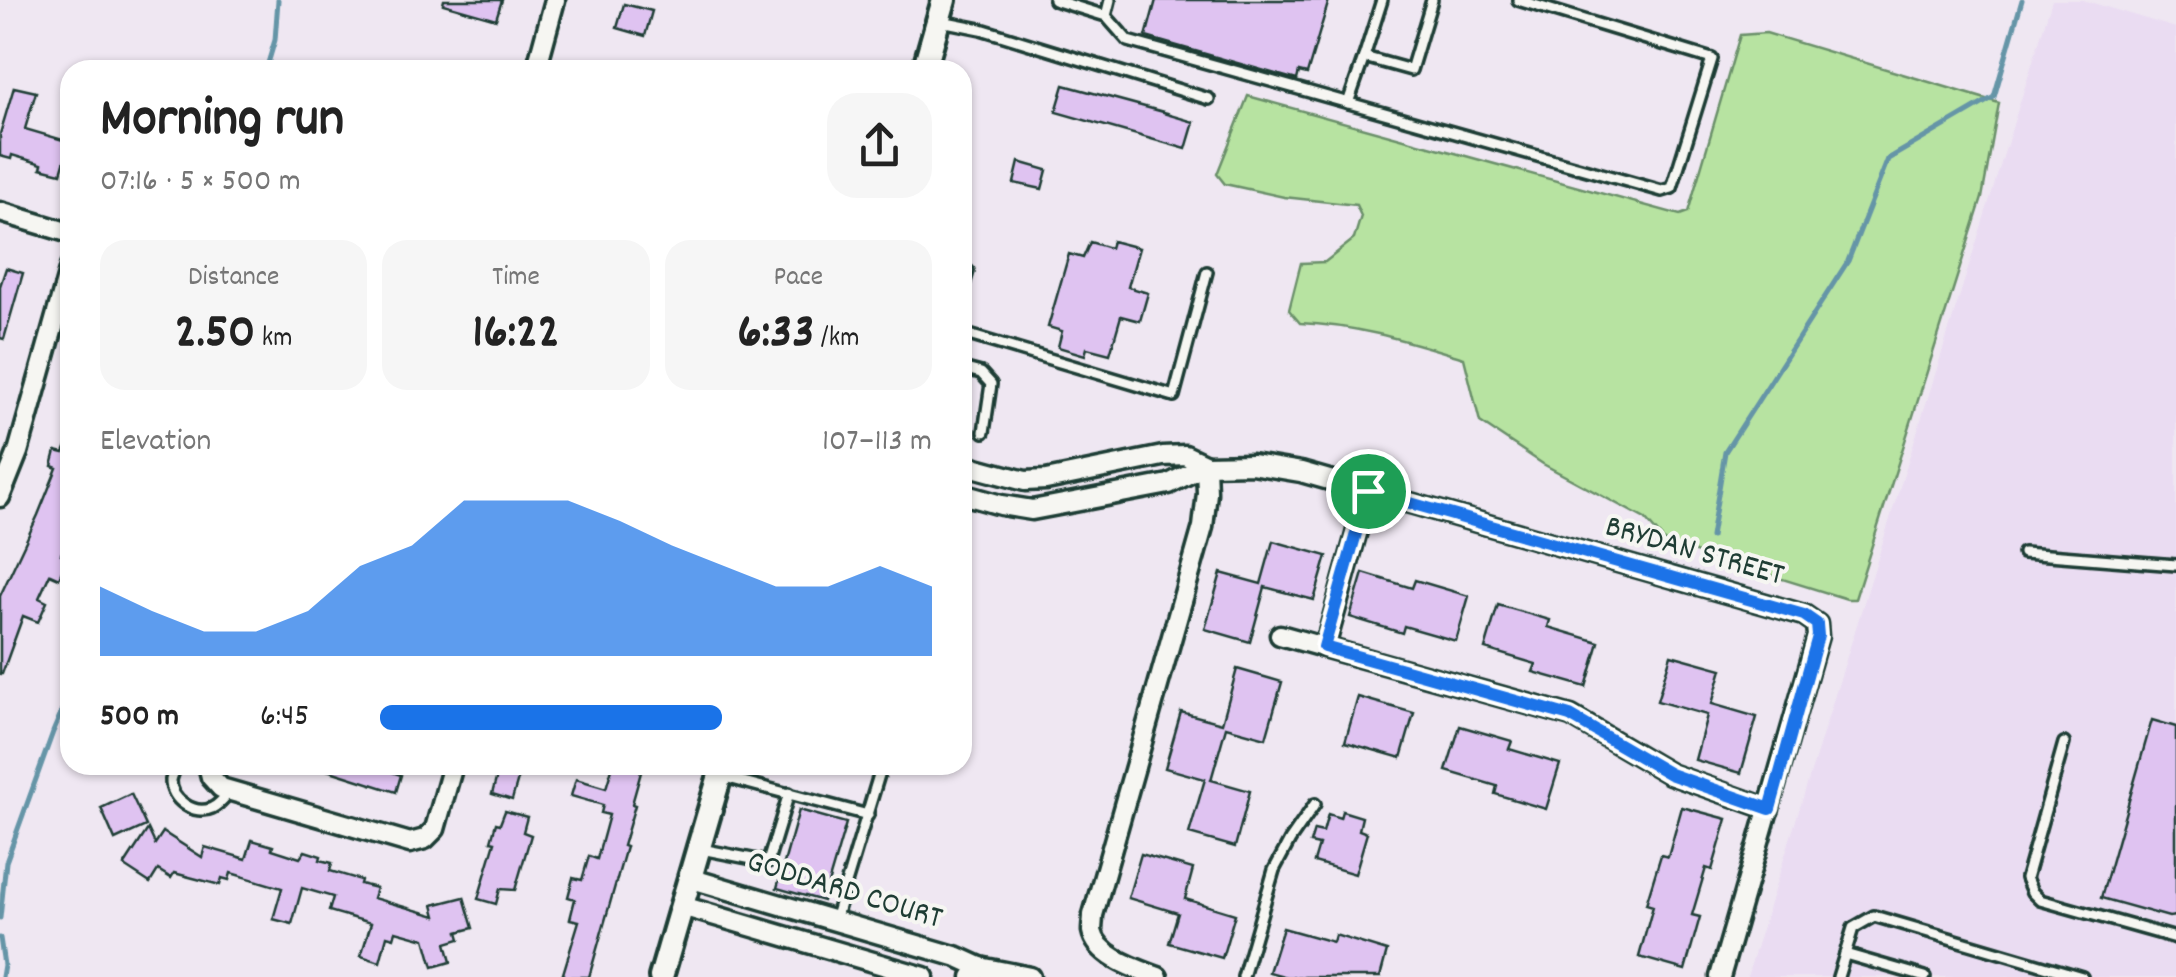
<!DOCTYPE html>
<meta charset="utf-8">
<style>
body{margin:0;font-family:Dekko,sans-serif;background:#f6f6f6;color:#222;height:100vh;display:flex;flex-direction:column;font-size:38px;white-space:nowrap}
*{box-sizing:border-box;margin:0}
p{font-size:32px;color:#767676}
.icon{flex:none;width:55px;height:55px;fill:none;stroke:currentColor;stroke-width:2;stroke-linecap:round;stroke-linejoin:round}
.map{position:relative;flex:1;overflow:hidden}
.details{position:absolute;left:60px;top:60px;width:912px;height:715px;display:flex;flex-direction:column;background:#fff;border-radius:30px;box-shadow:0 2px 8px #0004}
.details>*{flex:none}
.pin{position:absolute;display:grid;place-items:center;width:85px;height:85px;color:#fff;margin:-42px;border:5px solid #fff;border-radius:50%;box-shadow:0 2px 10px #0007}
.round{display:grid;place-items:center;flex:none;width:105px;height:105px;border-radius:30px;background:#f6f6f6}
.summary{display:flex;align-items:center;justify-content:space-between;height:170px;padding:0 40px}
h1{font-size:55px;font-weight:700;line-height:75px}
.metrics{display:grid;grid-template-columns:repeat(3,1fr);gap:15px;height:170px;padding:10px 40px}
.metrics div{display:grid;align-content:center;border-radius:25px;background:#f6f6f6;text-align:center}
.metrics b{font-size:50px;font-weight:700}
.metrics small{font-size:28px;font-weight:400}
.metrics p{font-size:28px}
.chart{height:280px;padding:20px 40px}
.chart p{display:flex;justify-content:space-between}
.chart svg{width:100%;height:180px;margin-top:10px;fill:#1a73e8;opacity:.7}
ul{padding:0 40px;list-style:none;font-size:32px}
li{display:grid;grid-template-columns:160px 120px 1fr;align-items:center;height:75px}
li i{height:25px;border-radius:12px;background:#1a73e8}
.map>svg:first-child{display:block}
.built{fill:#eadcf2}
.green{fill:#b7e3a1;stroke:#6b906a;stroke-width:2.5}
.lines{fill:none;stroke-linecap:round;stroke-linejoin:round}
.stream{stroke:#6595a7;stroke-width:5}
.building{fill:#dfc3f1;stroke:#1f3d34;stroke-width:2.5}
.lane-casing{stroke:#1f3d34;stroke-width:16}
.street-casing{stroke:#1f3d34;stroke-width:25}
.secondary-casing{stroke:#1f3d34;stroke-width:30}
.lane{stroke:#f6f6f2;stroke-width:9}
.street{stroke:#f6f6f2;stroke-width:18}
.secondary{stroke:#f6f6f2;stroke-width:22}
.route-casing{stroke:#fff;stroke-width:20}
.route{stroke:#1a73e8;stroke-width:12}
.labels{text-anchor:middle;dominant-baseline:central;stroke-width:8;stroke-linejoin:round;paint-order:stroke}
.street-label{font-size:32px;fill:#1f3d34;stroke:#f6f6f2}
</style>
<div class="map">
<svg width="2176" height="977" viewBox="0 0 2176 977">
<rect width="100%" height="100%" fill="#efe7f2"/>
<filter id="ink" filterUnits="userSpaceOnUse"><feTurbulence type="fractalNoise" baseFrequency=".01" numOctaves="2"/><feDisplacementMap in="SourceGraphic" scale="20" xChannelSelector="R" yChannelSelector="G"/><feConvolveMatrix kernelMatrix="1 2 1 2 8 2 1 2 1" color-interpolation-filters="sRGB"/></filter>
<g filter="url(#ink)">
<path class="built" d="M2052 0H2083L2176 28V977H1747Z"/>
<path class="green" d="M1766 33 1999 103 1982 198 1855 599H1847L1666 543 1645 519 1543 464 1480 422 1464 358C1410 342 1357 325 1300 323L1289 310 1301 263 1325 262 1354 239 1361 216 1356 205 1284 197 1225 184 1217 174 1248 96 1680 215 1688 212 1740 35Z"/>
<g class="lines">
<g class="stream">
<path d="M266 70 275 40 278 0"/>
<path d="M1711 537 1725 452 1848 261 1888 159 1994 97 2022 0"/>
<path d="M0 918 6 862 53 732 70 692"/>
<path d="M0 938 4 965 2 977"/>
</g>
</g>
<g class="building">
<path d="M444 0H502L496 19 443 4Z"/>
<path d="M1156 0H1329L1307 74 1299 72 1297 80 1146 37Z"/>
<path d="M624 4 652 11 645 36 617 28Z"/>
<path d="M1064 85 1167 113 1166 114 1194 122 1186 149 1056 112Z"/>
<path d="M14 87 36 92 25 129 70 142 61 173 41 168 42 164 12 155 11 159 0 156V134Z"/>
<path d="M1019 162 1047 170 1042 189 1014 183Z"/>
<path d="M1112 241 1139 248 1128 287 1148 293 1140 321 1121 316 1110 354 1087 348 1085 355 1058 347 1062 331 1048 327 1069 254 1083 258 1090 242 1110 248Z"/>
<path d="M6 268 23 273 4 339 0 338V286Z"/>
<path d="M70 439V534L61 554 68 557 59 578 50 574 39 598 47 602 38 622 23 616 2 674H0V596L38 515 57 468 52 466 56 451 64 453Z"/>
<path d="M1273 541 1327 556 1314 600 1265 587 1250 642 1205 629 1221 573 1261 584Z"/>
<path d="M1363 573 1412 588 1415 580 1469 596 1456 641 1404 626 1402 633 1350 617Z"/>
<path d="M1498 605 1550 620 1548 627 1599 642 1586 687 1533 672 1536 664 1485 649Z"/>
<path d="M1671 655 1722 669 1712 704 1757 717 1741 773 1695 760 1707 715 1657 701Z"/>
<path d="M1237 669 1282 682 1266 738 1226 727 1211 780 1250 791 1235 847 1189 834 1205 779 1165 768 1181 712 1222 723Z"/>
<path d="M1358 697 1414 713 1401 758 1345 742Z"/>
<path d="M2152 720 2176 727V916L2169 917 2101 898Z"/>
<path d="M1460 726 1512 741 1509 749 1560 764 1546 809 1495 794 1497 786 1446 771Z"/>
<path d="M324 765H387L386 770 401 775 396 792 324 769Z"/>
<path d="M500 765H522L512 800 492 794Z"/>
<path d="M613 765H643L632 804 635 805 623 846 626 847 589 977H562L579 921 570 919 575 899 568 897 573 878 582 880 589 856 597 859 609 815 601 813 603 805 571 796 576 779 606 788Z"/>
<path d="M131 794 146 826 115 840 101 808Z"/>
<path d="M1682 807 1727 819 1712 870 1706 868 1692 915 1700 917 1685 970 1639 957 1653 906 1646 904 1661 855 1668 857Z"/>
<path d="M799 810 846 823 823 901 777 888Z"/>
<path d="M505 811 527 817 523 832 531 835 515 890 500 889 496 904 478 899 495 842 491 841 496 823 500 824Z"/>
<path d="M1342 811 1362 817 1359 830 1367 833 1355 874 1314 862 1319 845 1310 843 1314 830 1323 832 1328 814 1340 818Z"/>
<path d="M148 829 155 844 163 832 202 857 205 847 246 859 252 840 273 846 272 849 300 858 305 851 321 856 320 860 332 863 330 871 361 880 360 884 376 888 373 898 436 916 433 905 464 897 473 928 458 932 460 939 446 943 451 962 433 967 425 939 396 931 394 938 387 936 380 962 361 956 371 923 329 911 333 897 302 888 292 924 273 919 282 888 231 873 229 880 222 878 220 885 174 873 171 878 158 870 150 883 124 866Z"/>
<path d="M1141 854 1193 869 1185 899 1235 914 1222 958 1169 943 1178 913 1128 898Z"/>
<path d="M1283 928 1333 942 1335 935 1387 951 1380 977H1287L1269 972Z"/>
</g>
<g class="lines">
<defs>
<g id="lane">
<path d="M1054 0 1106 16 1128 41 1662 191 1672 188 1712 59 1518 0"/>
<path d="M1382 0 1364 57 1411 70 1432 0"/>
<path d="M1106 16 1110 0"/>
<path d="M941 21 981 29 1209 99"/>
<path d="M1348 103 1364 57"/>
<path d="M962 269 968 271 962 291"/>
<path d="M962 333 1174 396 1207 272"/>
<path d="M962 368 981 373 991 384 984 432"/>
<path d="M2023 553 2176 565"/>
<path d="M2064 743 2026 878 2032 892 2040 900 2176 938"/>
<path d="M177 765C175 769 172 776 171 780 170 800 195 816 212 808 219 805 225 797 230 791"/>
<path d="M721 776 868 815"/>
<path d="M701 849 768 862 789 793"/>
<path d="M835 920 882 765"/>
<path d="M1845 954 1925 977"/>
<path d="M1243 977 1274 870 1290 840 1315 804"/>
<path d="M1838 977 1853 928 1874 916 2082 977"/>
</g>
<g id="street">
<path d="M536 70 555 0"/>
<path d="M0 212 70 233"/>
<path d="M962 464 1025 481 1046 480 1163 456 1185 455 1206 465"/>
<path d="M962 494 1001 505 1032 510 1169 484 1206 465 1252 464 1301 472 1804 615 1817 624 1818 636 1720 977"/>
<path d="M0 497 18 452 70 267"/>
<path d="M1280 635 1571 716 1670 774 1769 809"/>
<path d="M1325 647 1368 491"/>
<path d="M208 765 211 777 221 788 410 843 425 839 435 829 453 765"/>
<path d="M689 878 958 957 980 967"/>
<path d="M682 906 924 977"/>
<path d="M972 977 980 967 1030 977"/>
<path d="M1158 977C1137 969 1097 957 1092 931 1092 928 1093 918 1093 915L1203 527 1207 493 1206 465"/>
</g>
<g id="secondary">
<path d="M924 70 944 0"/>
<path d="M661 977 723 765"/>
</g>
</defs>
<use href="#lane" class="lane-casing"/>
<use href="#street" class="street-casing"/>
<use href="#secondary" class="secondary-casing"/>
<use href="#lane" class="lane"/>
<use href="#street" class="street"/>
<use href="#secondary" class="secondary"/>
</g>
</g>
<g class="lines" filter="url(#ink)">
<defs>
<path id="route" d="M1368 491 1804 615 1817 624 1818 636 1770 809 1670 774 1570 716 1324 647Z"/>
</defs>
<use href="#route" class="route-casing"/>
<use href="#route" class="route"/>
</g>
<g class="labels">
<g class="street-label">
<text transform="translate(1694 553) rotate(16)">BRYDAN STREET</text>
<text transform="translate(844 892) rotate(17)">GODDARD COURT</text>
</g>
</g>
</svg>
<div class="pin" style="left:1368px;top:491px;background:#1e9e55"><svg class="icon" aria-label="arrive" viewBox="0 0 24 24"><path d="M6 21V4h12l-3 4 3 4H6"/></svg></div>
<section class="details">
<div class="summary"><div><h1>Morning run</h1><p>07:16 · 5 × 500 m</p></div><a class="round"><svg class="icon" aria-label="share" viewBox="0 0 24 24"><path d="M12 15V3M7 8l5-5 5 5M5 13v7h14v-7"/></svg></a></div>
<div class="metrics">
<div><p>Distance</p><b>2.50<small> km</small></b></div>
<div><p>Time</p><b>16:22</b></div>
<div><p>Pace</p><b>6:33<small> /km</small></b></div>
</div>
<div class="chart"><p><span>Elevation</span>107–113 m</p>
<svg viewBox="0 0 160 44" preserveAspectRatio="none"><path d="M0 44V27L10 33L20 38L30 38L40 33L50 22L60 17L70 6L80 6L90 6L100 11L110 17L120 22L130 27L140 27L150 22L160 27V44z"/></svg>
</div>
<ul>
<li><b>500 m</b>6:45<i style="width:62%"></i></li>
</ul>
</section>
</div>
